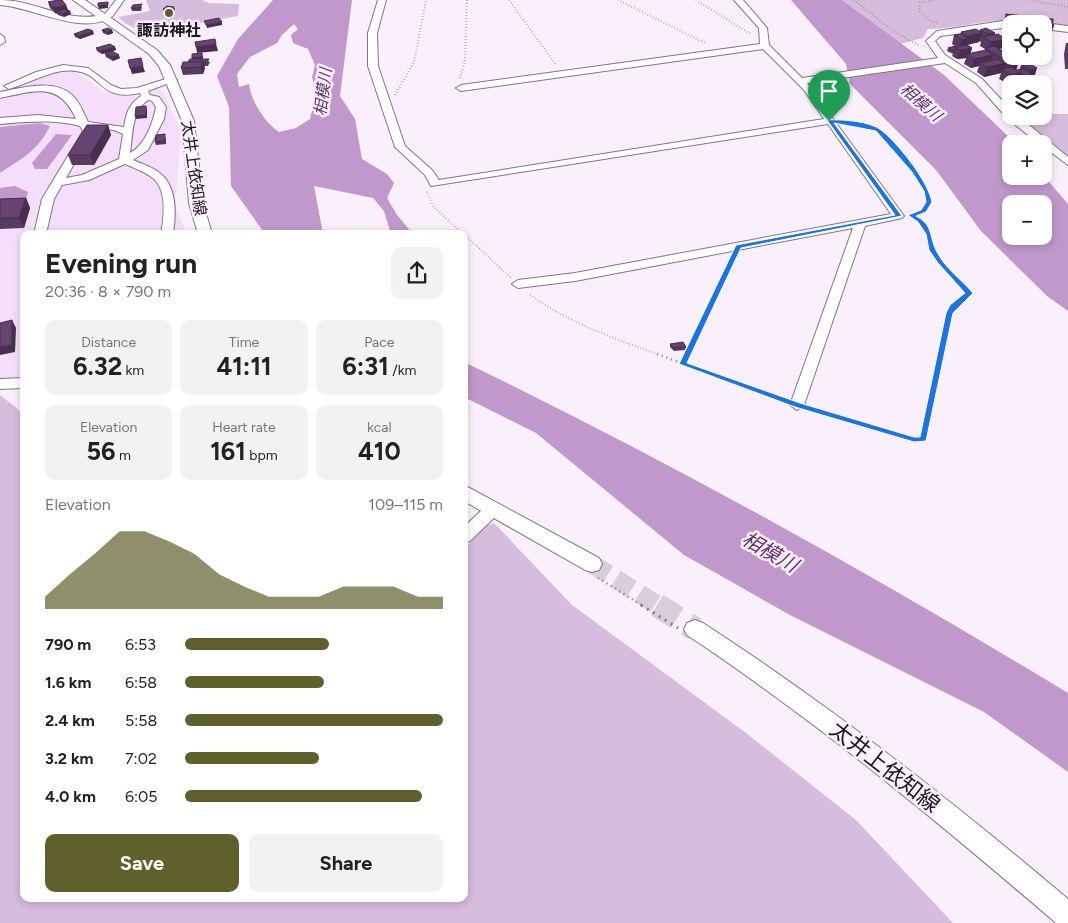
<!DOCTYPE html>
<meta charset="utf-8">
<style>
body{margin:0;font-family:Figtree,"Noto Sans JP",sans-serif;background:#f2f2f2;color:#222;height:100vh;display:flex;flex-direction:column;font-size:19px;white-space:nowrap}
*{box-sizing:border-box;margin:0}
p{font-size:16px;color:#767676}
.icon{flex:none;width:28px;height:28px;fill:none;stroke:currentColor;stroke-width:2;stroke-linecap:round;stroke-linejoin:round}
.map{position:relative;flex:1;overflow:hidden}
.drawer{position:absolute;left:20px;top:230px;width:448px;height:672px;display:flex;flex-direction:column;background:#fff;border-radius:10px;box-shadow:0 2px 8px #0003}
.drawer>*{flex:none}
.fabs{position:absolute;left:1002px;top:15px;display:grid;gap:10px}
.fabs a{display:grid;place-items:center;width:50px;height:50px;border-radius:10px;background:#fff;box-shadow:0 2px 8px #0003;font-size:25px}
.pin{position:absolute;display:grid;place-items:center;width:42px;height:42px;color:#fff;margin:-51px -21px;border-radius:50% 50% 50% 0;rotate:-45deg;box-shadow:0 0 5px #0007}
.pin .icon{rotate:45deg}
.round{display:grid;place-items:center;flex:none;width:52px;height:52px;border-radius:10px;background:#f2f2f2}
.head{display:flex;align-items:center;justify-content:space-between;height:85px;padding:0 25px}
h1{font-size:28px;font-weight:700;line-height:38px}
.stats{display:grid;grid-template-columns:repeat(3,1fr);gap:8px;height:85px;padding:5px 25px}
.stats div{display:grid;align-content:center;border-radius:10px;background:#f2f2f2;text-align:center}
.stats b{font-size:25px;font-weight:700}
.stats small{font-size:14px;font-weight:400}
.stats p{font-size:14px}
.chart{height:140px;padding:10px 25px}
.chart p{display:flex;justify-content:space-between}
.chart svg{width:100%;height:90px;margin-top:5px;fill:#60602d;opacity:.7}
.button{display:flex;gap:10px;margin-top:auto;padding:10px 25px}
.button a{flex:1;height:58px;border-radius:10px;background:#60602d;color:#fff;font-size:20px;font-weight:700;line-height:58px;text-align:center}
.button a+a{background:#f2f2f2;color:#222}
ul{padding:0 25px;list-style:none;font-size:16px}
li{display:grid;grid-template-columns:80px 60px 1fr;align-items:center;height:38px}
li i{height:12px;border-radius:6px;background:#60602d}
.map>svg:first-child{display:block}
.built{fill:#f5defb}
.green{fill:#d6bcdd}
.water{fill:#c098cb;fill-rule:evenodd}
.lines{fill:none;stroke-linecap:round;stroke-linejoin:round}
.major-tunnel-far1{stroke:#d9cfdb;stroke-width:19;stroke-dasharray:19 9;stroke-linecap:butt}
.major-tunnel{stroke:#d9cfdb;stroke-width:24;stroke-dasharray:24 12;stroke-linecap:butt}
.minor-casing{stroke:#86718c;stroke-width:2}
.major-casing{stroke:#86718c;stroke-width:2}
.path-far2{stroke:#837b86;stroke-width:2;stroke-dasharray:0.5 2.5;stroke-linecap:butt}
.path-far1{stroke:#837b86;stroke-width:2.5;stroke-dasharray:1 4;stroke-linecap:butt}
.path{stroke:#837b86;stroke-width:3;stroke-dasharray:2 5;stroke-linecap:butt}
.minor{fill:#fff;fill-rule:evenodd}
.major{fill:#fff;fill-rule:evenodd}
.wall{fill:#593a61;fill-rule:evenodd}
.shaded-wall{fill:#482f4f}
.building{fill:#674371;stroke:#482f4f}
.route{fill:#1a73e8;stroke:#fff;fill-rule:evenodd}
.poi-dot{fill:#60602d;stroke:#faf0fc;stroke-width:2}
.labels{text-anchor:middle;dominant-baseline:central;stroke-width:5;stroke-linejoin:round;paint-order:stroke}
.far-poi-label{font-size:16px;font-weight:bold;fill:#1d1520;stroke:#faf0fc}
.far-water-label{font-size:16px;font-style:italic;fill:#623170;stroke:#faf0fc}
.far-street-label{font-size:16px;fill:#1d1520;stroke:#faf0fc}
.water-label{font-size:20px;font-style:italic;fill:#623170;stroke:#faf0fc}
.near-street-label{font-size:22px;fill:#1d1520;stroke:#faf0fc}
</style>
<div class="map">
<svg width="1068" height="923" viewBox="0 0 1068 923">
<rect width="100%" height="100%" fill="#faf0fc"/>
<path class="built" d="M70 71 79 73 102 91 116 95 132 96 157 88 164 93 181 132 175 207 187 234H24V377L0 378V92L49 75Z"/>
<g class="green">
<path d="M146 0H202L209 3 239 4 238 16 176 27 150 36 125 23 118 17 150 11Z"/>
<path d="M842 0H1068V28C1049 24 1029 20 1010 20 982 20 956 29 928 29L923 38 900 44Z"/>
<path d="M1044 114H1068V157L1020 116H1044Z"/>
<path d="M0 395 24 414V899H464V549L486 526 494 523 572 605 746 733 856 820 953 923H0Z"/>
</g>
<g class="water">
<path d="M273 0H352L340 96 355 119 362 159 387 174 394 183 387 198 397 215 413 234H391L384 211 373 198 314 186 323 234H265L231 186 229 107 217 76 238 39ZM294 24 298 29 291 35 293 43 308 49 315 65 312 77 316 93 310 119 296 128 279 132C265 123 251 101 249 84L239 87 237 74 250 57 277 43 282 35Z"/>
<path d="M791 0H842L944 75 1011 139 1015 144H1011V176H1044L1068 204V311L1047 296 981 231 936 170 850 84 846 64ZM1011 204H1044V236H1011Z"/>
<path d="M40 123 50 126C37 152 22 158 0 173V127Z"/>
<path d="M56 134 72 135 47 169H35L32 163Z"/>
<path d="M15 186 28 192 26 199 0 209V188Z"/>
<path d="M464 362C671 462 871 574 1068 693V772L984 712 790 615 684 555 536 433 464 397Z"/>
</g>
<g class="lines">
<path class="major-tunnel-far1" d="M592 564 659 606"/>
<path class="major-tunnel" d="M657 605 695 629"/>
<defs>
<g id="minor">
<path d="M0 0C37 0 68 25 105 14L116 0H124C120 5 115 15 110 18 80 35 32 7 0 5Z"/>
<path d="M378 0H386L377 33 378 66 405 146 432 170 439 180 824 119 804 90 763 49 461 91 456 88 461 85 760 44 759 28 734 0H743L767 28 769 45 802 78 938 58 926 41 937 31 1003 21 1023 22 1024 24H1011V27L940 36 935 41 945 55 982 79 1011 110V116H1018L1068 157V165L1044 147V144H1039L1007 118 976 83 945 63 807 83 904 216 902 218 865 226 804 405 797 410 790 405 853 228 575 281 518 288 512 284 518 280 575 273 891 214 828 124 431 186 425 175 395 147 368 66V33Z"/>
<path d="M1044 23 1068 26V32L1044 29Z"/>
<path d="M0 34 4 37 5 42 0 45Z"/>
<path d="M63 65 88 68 111 85 121 89 137 88 172 77 177 80 148 91 150 95 159 97 166 107 164 119 148 150 133 160C142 164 153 167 161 174 177 188 176 215 173 234H161C164 218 167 191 154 179 146 172 134 168 125 164L89 180 62 185 54 199 46 234H34L42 199 83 131 80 126C53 119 27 122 0 124V118L38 115 76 119C59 81 35 91 0 98V92C21 88 54 78 72 95 80 102 83 112 88 122L124 127C126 113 129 104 141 96L140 93C99 102 103 74 76 71 53 68 31 83 9 89L4 86 36 72ZM148 100 152 101 156 107C153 123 145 145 130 153 133 134 131 112 148 100ZM92 129 114 130 123 134 119 159 82 175 66 178 93 131Z"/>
<path d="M24 378V388L0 389V379Z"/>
<path d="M492 504 498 506 500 510 498 514 470 541 464 543V527L486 506Z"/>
</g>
<g id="major">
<path d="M73 0H85L157 50 170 65 194 121 203 203 212 234H198L189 203 182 121 159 66 149 54Z"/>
<path d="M464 485 599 558 602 564 599 570 592 572 585 570 464 501Z"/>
<path d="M695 620 703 623C831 706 951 800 1068 899V923H1056C937 821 818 722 687 635L684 629 687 623Z"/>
</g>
</defs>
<use href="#minor" class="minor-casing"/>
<use href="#major" class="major-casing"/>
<g class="path-far2">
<path d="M509 0 556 65"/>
<path d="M618 0 705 43"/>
<path d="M696 0 752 35"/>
<path d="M854 0 893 31 920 46"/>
<path d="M935 0 920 3 919 11 930 21 937 23"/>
<path d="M1029 0 1068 7"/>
<path d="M460 78 465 61 467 0"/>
<path d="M395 95 414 62 426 0"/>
<path d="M846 123C856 124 868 124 877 129 891 137 929 184 929 201 929 204 926 208 924 211L911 215"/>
<path d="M427 192 433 206 463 234"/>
<path d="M911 215C932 227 926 244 939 261 948 273 959 282 969 293L953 307 950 313 941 355"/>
<path d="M464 234 511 278"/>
<path d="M530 295C570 323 615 339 660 355"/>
<path d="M687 355 733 259"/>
</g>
<g class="path-far1">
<path d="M657 354 785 401"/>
<path d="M683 364 688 354"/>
<path d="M809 409 914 440 923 439 941 354"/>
<path d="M598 578 643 606"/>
</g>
<path class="path" d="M641 605 678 628"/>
<use href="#minor" class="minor"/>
<use href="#major" class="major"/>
</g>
<g class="wall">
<path d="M48 2 66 5 68 10 71 14 64 17 58 15 57 13 56 14 50 8Z"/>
<path d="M142 7 141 11H132L131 8Z"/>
<path d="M163 9 175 10 170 13 164 12Z"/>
<path d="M1006 14 1024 16 1025 24H1011V43L1008 42 1007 39 1009 34 1002 33V26Z"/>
<path d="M1034 17 1053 22 1054 26 1049 39 1044 38V24H1032Z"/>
<path d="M102 30H112L113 33 108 35 103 33Z"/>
<path d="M980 30 995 33 994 35 1003 48 999 49 1019 61 1016 70H1019L1021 66 1030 64 1034 78H1031L1029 84H1020L1017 82 1008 84 999 79 1001 73 984 77 977 72 979 66 971 68 964 64 966 58 957 59 952 56 953 54 947 51 948 48 955 46 952 44 954 35 960 34 961 32 979 31ZM980 41 981 42 980 46 985 49 984 51 970 54 972 48 967 45 979 42Z"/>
<path d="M74 34H94L80 39 75 37Z"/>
<path d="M1066 43H1068V69H1065L1064 54Z"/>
<path d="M115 47 116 50 102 54 97 51 96 48Z"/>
<path d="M105 54 120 58 113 61 106 57Z"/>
<path d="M203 56V59L210 62 208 66H204L205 68 203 74 183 75 181 68 192 59V58Z"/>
<path d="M108 125 111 135 94 165H72L68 155Z"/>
<path d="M166 138V144L156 145 155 142Z"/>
<path d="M26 198 30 208 24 228 0 229V199Z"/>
<path d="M670 344 686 347 685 350 674 351 670 347Z"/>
</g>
<g class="shaded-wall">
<path d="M108 2V8L99 9 98 6Z"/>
<path d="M66 5 68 11H57V13L56 14 54 8Z"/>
<path d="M174 7 175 10 170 13V10Z"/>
<path d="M70 11 71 14 64 17 63 14Z"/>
<path d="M222 22V25L207 28 206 25Z"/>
<path d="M200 26 201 29 188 32 187 29Z"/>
<path d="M112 30 113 33 108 35 107 32Z"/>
<path d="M184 30 185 33 177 35 176 32Z"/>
<path d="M93 31 94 34 80 39 79 36Z"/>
<path d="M982 33 979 42 966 45 959 49 962 40 966 39 967 36Z"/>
<path d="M995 33 992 42 1006 39 1003 48 990 51 988 50 991 42 986 39 988 34Z"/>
<path d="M216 44 218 51 197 53 196 47Z"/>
<path d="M115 47 116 50 102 54 101 51Z"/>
<path d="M972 48 970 56 967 54 966 58 957 59 960 50Z"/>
<path d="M202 53 203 60 193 61 192 58Z"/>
<path d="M119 55 120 58 113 61 112 57Z"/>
<path d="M993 55 989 64 980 63 979 66 971 68 974 59Z"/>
<path d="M1019 61 1016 70 1007 72 1010 63Z"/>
<path d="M203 62 205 68 203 74 201 67Z"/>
<path d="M1006 63 1004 70 1002 69 1001 73 984 77 987 67Z"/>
<path d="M143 66 145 72 132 74 130 68Z"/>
<path d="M1037 68 1034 78H1031L1029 84H1023L1025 76 1029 75 1030 70Z"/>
<path d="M1021 73 1017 82 1008 84 1011 75Z"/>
<path d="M146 106 147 110V118L136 119 135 116Z"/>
<path d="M108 125 111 135 94 165 90 155Z"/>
<path d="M26 198 30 208 24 228 19 218Z"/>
<path d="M12 320 16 328 15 352 0 355V347Z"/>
</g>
<g class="building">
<path d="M58 0H62L66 5 54 8 48 2Z"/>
<path d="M108 2V5L98 6V3Z"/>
<path d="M142 4 140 8H131L133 5Z"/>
<path d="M167 6 174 7 170 10 163 9Z"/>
<path d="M64 9 70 11 63 14 57 11Z"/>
<path d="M1006 14 1024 16 1025 23 1018 22V19L1014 18 1015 22 1006 21Z"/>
<path d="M1034 17 1053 19V22L1034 20Z"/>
<path d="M219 18 222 22 206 25 204 21Z"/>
<path d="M1035 21 1043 22V24H1035Z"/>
<path d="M197 22 200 26 187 29 184 24Z"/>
<path d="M1045 23 1053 24 1054 26H1045Z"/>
<path d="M180 25 184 30 176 32 172 27Z"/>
<path d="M108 28 112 30 107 32 102 30Z"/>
<path d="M986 28 995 33 988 34 980 30Z"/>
<path d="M88 29 93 31 79 36 74 34Z"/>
<path d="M976 29 982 33 967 36 961 32Z"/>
<path d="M961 34 968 38 962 40 954 35Z"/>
<path d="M998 34 1006 39 991 42 983 37Z"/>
<path d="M215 39 216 44 196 47 195 42Z"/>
<path d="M110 44 115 47 101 51 96 48Z"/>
<path d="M967 45 972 48 960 50 955 47Z"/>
<path d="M955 46 956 47H955L954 51 948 48Z"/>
<path d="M994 46 1011 56 1019 61 1010 63 985 48Z"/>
<path d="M986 50 993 55 974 59 967 54Z"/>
<path d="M112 51 119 55 112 57 105 54Z"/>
<path d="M202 53V57L192 58V54Z"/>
<path d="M141 58 143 66 130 68 128 60Z"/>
<path d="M190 59H209L207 62H188Z"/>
<path d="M999 59 1006 63 987 67 980 63Z"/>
<path d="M183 62H203L201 67 181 68Z"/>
<path d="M1030 64 1037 68 1030 70 1021 66Z"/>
<path d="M1011 67 1017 70 1024 69 1032 74 1025 76 1021 73 1011 75 1002 69Z"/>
<path d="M146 106V115L135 116 136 107Z"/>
<path d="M87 125H108L90 155H68Z"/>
<path d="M165 134V141L155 142 156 135Z"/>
<path d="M26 198 19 218H0V199Z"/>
<path d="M12 320V345L0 347V323Z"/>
<path d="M683 342 686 347 674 348 670 344Z"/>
</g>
<path class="route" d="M827 120C841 119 870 121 881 130 898 143 928 181 932 202L926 212 916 216C934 225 929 238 937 252 945 268 961 279 973 293L953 313 926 441 914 442 795 407 679 364 736 245 895 215ZM834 123 876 131 912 172 924 191 926 202 921 210 908 215 918 222 926 234 929 250 938 263 965 293 950 305 946 313 920 437H914L800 403 687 363 741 248 902 216Z"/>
<circle class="poi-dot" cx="169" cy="13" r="5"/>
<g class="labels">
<g class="far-poi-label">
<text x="169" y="30">諏訪神社</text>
</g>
<g class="far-water-label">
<text transform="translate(323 92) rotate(-83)">相模川</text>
<text transform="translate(921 102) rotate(41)">相模川</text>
</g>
<g class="far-street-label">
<text transform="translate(194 168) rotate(82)">太井上依知線</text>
</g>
<g class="water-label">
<text transform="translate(770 552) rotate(30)">相模川</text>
</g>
<g class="near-street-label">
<text transform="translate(885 767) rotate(38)">太井上依知線</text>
</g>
</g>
</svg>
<div class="fabs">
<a><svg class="icon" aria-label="locate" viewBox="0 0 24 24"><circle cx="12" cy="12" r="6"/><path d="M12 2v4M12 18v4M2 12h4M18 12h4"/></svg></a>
<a><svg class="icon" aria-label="layers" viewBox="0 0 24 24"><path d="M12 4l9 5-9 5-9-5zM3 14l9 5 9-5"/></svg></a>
<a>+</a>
<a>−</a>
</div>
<div class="pin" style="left:829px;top:121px;background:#1e9e55"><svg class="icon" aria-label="arrive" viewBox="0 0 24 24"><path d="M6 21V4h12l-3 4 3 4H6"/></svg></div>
<section class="drawer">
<div class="head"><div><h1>Evening run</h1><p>20:36 · 8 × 790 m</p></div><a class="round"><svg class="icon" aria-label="share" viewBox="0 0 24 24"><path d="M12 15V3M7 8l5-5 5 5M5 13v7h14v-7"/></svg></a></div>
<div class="stats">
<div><p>Distance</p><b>6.32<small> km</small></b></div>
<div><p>Time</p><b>41:11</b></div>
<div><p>Pace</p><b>6:31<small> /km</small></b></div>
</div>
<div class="stats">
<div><p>Elevation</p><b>56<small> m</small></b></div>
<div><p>Heart rate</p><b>161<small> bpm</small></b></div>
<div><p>kcal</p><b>410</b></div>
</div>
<div class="chart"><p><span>Elevation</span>109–115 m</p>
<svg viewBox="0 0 160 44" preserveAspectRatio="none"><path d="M0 44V38L10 27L20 17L30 6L40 6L50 11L60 17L70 27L80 33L90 38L100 38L110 38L120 33L130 33L140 33L150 38L160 38V44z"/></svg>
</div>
<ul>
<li><b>790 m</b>6:53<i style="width:56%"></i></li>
<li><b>1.6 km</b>6:58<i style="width:54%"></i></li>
<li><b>2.4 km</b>5:58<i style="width:100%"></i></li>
<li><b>3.2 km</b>7:02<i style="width:52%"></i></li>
<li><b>4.0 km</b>6:05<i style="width:92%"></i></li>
</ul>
<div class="button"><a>Save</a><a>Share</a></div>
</section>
</div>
